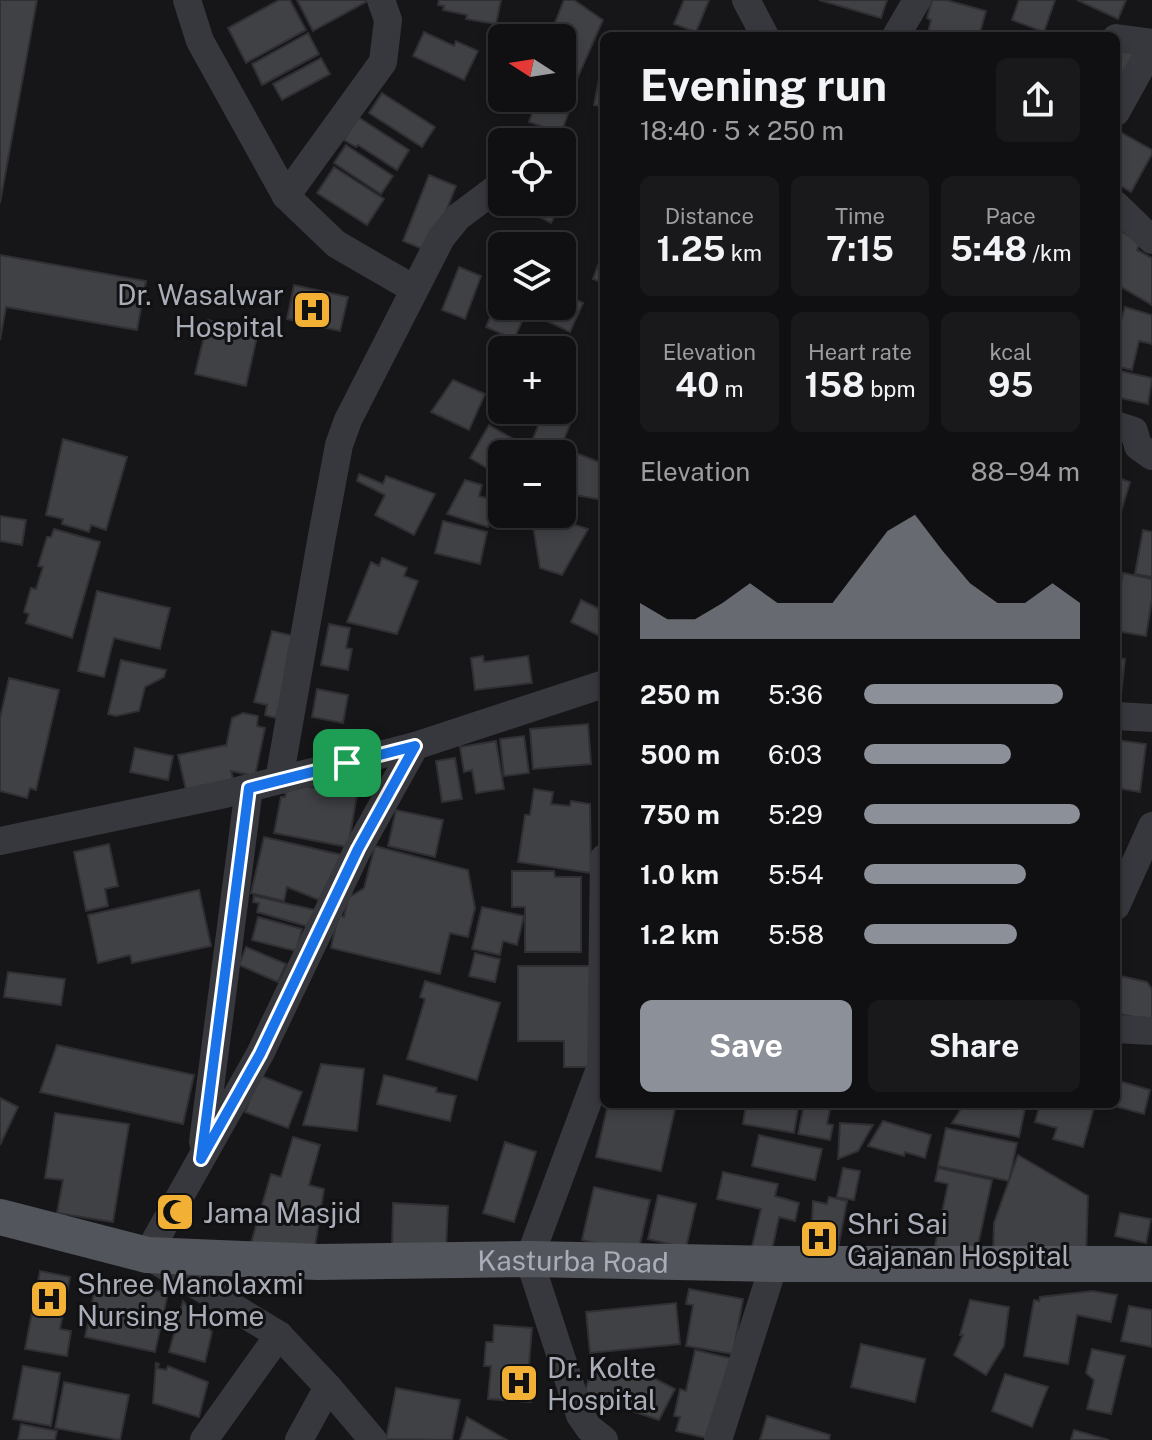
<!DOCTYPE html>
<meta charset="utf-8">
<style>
body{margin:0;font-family:"Public Sans",sans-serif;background:#19191b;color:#f1f3f6;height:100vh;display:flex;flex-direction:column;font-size:30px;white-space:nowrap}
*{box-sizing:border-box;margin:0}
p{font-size:26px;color:#9c9d9f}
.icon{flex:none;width:44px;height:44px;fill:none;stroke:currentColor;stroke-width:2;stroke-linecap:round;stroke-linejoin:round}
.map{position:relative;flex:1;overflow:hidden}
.sheet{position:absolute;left:600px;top:32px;width:520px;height:1076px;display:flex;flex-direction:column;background:#101012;border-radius:12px;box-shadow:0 4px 12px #0003,0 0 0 2px #303032}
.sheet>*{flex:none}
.needle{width:52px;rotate:282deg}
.controls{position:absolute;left:488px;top:24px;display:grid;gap:16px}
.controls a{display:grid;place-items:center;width:88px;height:88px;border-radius:12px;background:#101012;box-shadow:0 4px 12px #0003,0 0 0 2px #303032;font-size:40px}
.pin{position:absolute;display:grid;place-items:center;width:68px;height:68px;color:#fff;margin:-34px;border-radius:16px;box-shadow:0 4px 12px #0006}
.round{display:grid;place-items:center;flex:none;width:84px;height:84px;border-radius:12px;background:#19191b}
.head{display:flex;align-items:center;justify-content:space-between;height:136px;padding:0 40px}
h1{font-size:44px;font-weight:700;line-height:60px}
.stats{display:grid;grid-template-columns:repeat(3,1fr);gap:12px;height:136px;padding:8px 40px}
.stats div{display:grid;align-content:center;border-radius:12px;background:#19191b;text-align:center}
.stats b{font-size:34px;font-weight:700}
.stats small{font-size:22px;font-weight:400}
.stats p{font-size:22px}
.chart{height:224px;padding:16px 40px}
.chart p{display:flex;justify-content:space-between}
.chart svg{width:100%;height:144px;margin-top:8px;fill:#8c9099;opacity:.7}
.cta{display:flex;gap:16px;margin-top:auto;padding:16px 40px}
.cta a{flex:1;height:92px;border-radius:12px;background:#8c9099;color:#fff;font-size:32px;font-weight:700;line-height:92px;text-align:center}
.cta a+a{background:#19191b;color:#f1f3f6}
ul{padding:0 40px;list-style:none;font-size:26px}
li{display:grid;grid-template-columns:128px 96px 1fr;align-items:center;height:60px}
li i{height:20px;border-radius:10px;background:#8c9099}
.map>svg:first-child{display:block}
.building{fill:#404145;stroke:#303034;stroke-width:2}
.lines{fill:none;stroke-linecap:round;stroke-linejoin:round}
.minor{stroke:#37383d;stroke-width:28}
.major{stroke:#53555c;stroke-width:36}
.route-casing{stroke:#fff;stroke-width:16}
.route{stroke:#1a73e8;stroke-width:10}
.labels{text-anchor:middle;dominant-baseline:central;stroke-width:6;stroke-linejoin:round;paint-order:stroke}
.poi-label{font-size:28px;fill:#a8adb8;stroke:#111113;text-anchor:start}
.street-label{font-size:28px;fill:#a8adb8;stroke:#111113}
</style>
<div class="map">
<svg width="1152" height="1440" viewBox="0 0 1152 1440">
<rect width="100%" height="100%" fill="#161618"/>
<g class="building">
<path d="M0 0H37L0 203Z"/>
<path d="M279 0H290L306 30 246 63 228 28Z"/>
<path d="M297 0H368V1L313 31Z"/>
<path d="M439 0H501L496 24 466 19 467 15 443 10 444 6 438 5Z"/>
<path d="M564 0H574L603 20 577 79 562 63V38H549Z"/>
<path d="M684 0H709L696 32 674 24Z"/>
<path d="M819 0H887L881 18Z"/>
<path d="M932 0H946L986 11 979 36H927L931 20 927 18Z"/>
<path d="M1019 0H1055L1044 32 1012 20Z"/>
<path d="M1077 0H1126L1118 19Z"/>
<path d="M424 32 454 46 456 41 478 51 464 80 413 56Z"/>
<path d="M308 33 319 54 262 85 252 64Z"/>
<path d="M1119 45 1138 56 1116 95V52Z"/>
<path d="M321 58 330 74 282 100 273 84Z"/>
<path d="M602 65H604V107L594 105Z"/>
<path d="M562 91 575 95 561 133 529 122 538 98H562Z"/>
<path d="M382 93 435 127 422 147 369 113Z"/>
<path d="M358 117 409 150 397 170 358 145 356 147 344 140Z"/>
<path d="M1117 130 1152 150V154L1131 192 1116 183Z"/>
<path d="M346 145 393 176 381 194 334 163Z"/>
<path d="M334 167 384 199 367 225 317 193Z"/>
<path d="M562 173 574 179 551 223 524 209 526 204 522 202H562Z"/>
<path d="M429 175 456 186 430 252 403 241Z"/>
<path d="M1118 229 1140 243 1137 250 1152 258V305L1116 284Z"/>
<path d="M604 249V283L593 279Z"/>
<path d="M0 255 146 281 137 330 6 307 0 340Z"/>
<path d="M459 267 481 276 465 319 442 310Z"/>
<path d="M294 285 348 297 340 331 287 319Z"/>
<path d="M502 290V306H529L514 339 486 327Z"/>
<path d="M562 293 583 303 570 332 536 316 540 306H562Z"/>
<path d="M1125 307 1152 315V344L1139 341 1132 370 1116 366V338Z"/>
<path d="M208 320 258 332 246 386 195 374Z"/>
<path d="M1116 370 1152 378 1148 404 1116 397Z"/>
<path d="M453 380 485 394 469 430 431 412Z"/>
<path d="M564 401 577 407 558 454 531 443 545 410H562Z"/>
<path d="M489 425 539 454H502V477L470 458Z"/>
<path d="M63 439 127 457 106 530 91 525 89 532 62 524 63 519 46 515Z"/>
<path d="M563 448 604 464V500L575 495 562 487 561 454Z"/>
<path d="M359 474 383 484 386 476 435 494 414 535 375 515 385 495 357 481Z"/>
<path d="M1116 477 1130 482 1119 518 1116 517Z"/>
<path d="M465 480 482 485 479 496 496 501 488 527 447 514Z"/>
<path d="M531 514H541L588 529 562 575 540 568Z"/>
<path d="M0 516 26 520 22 545 0 541Z"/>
<path d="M443 521 487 532 480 564 435 553Z"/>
<path d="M54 529 100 542 72 638 26 623 29 614 24 612 31 588 36 589 43 567 38 566 47 537H51Z"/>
<path d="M1143 530 1152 532V577L1135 574Z"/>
<path d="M382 558 407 568 404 576 418 581 397 634 347 622 371 562 379 566Z"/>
<path d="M1123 573 1152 579V599L1146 636 1116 631V611Z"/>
<path d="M97 591 170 608 160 649 114 638 104 677 78 671Z"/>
<path d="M581 600 604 611V638L571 622Z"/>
<path d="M329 624 350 628 346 648 352 649 348 670 321 665Z"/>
<path d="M272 631 298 637 276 718 265 715 267 705 254 702Z"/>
<path d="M483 656 484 662 528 656 532 683 475 690 471 658Z"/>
<path d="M1116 658 1125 659 1120 702 1116 713Z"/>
<path d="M121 660 166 670 164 677 145 687 139 711 116 716 108 714Z"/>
<path d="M9 678 59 690 36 790 30 788 27 798 0 791V718Z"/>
<path d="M317 689 348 695 343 723 312 717Z"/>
<path d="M243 713 258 716 257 726 265 728 255 776 231 771 233 779 186 790 178 755 226 745V747L232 718Z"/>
<path d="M588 724 591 764 533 769 530 729Z"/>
<path d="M524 736 529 773 504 776 500 739Z"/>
<path d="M1116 740 1146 744 1140 792 1116 788Z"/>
<path d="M496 741 504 789 476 793 472 770 464 772 460 747Z"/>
<path d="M135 748 173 756 168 780 130 772Z"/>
<path d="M455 758 462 799 442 802 436 761Z"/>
<path d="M294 784 357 795 348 847 274 833 281 797H285L287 787Z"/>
<path d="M534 789 553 792 551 804 570 806 571 801 590 804 591 873 518 862 525 815H530Z"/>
<path d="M396 810 443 820 435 857 388 846Z"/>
<path d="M264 837 342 855 319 900 287 887 284 901 251 893Z"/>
<path d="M109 844 118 886 105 889 108 906 86 911 74 852Z"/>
<path d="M375 846 468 870 475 908 468 937 450 933 440 974 331 948 338 915 344 917 348 898 364 888Z"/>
<path d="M512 871H554L555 877H581V952H525V907H512Z"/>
<path d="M199 890 211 946 132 963 130 955 98 963 88 915Z"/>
<path d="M254 896 320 911 306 926 257 912 259 903 253 902Z"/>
<path d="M482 907 524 916 517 945 503 941 500 955 472 949Z"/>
<path d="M258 917 302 929 296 951 252 940Z"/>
<path d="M246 947 286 964 278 982 239 965Z"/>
<path d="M475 953 500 959 495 982 469 976Z"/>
<path d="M518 966H594L591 1067H564V1041H518Z"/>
<path d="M8 972 65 979 61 1005 4 997Z"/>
<path d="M1116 975 1147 982 1152 989V1021L1116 1013Z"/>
<path d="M425 981 500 1003 477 1080 407 1059 425 999 420 997Z"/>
<path d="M57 1045 194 1075 183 1124 40 1092Z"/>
<path d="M321 1064 364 1069 357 1131 303 1125Z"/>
<path d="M259 1075 302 1092 288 1128 245 1112Z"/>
<path d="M384 1075 437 1088 436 1092 456 1096 450 1121 377 1104Z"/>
<path d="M1116 1080 1150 1090 1144 1114 1107 1104H1116Z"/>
<path d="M0 1098 18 1107 0 1145Z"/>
<path d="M608 1104H652L675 1109 661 1171 596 1157Z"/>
<path d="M746 1104H799L794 1133 743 1124Z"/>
<path d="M804 1104H831L827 1124 833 1125 830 1140 798 1134Z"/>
<path d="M964 1104H1026L1019 1137 952 1123Z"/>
<path d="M1040 1104H1095L1083 1147 1053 1139 1057 1128 1035 1122Z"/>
<path d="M55 1113 129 1124 113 1222 57 1213 63 1180 45 1178Z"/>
<path d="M883 1121 931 1135 925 1158 905 1152 904 1156 868 1146Z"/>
<path d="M840 1123 873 1125 858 1151 838 1159Z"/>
<path d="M946 1128 1017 1143 1009 1181 938 1166Z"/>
<path d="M759 1135 822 1149 815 1180 752 1166Z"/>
<path d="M293 1137 320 1145 309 1185 324 1189 313 1260 249 1250 271 1174 281 1177Z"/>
<path d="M505 1142 536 1152 514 1222 483 1213Z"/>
<path d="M1018 1155 1088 1196 1086 1257 993 1255 994 1223Z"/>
<path d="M843 1168 860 1171 854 1200 837 1197Z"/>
<path d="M938 1168 992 1180 976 1254 935 1246 948 1184 935 1181Z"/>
<path d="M723 1172 778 1184 775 1196 799 1203 795 1221 779 1217 771 1255 751 1251 761 1209 717 1199Z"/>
<path d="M594 1187 650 1200 638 1253 582 1240Z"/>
<path d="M658 1195 696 1204 686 1248 648 1239Z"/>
<path d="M829 1197 847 1201 836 1259 810 1253 813 1201 827 1204Z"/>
<path d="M393 1203 448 1206 446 1248 392 1245Z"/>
<path d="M1120 1213 1151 1219 1146 1243 1115 1236Z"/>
<path d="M40 1271 70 1277 60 1329 71 1331 67 1356 25 1349Z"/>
<path d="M97 1278 168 1293 155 1352 85 1337Z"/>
<path d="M689 1289 743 1299 733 1354 686 1346 693 1305 686 1304Z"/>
<path d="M1092 1291 1117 1295 1111 1322 1077 1315 1068 1364 1024 1356 1034 1300 1039 1301 1040 1297Z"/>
<path d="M970 1300 1009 1307 1004 1346 986 1375 954 1355 963 1335H960Z"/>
<path d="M183 1301 212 1332 205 1362 169 1352Z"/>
<path d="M676 1303 680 1344 590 1353 586 1312Z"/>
<path d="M1129 1306 1152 1310V1347L1121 1341Z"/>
<path d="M494 1325 532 1328 528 1377 533 1378 531 1402 488 1399 491 1366H484L486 1342H493Z"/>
<path d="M861 1344 925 1359 915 1402 851 1387Z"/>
<path d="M1092 1349 1125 1356 1111 1414 1087 1409 1094 1380 1086 1373Z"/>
<path d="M695 1350 734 1359 715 1440 676 1431 680 1417 674 1416 680 1389 686 1391Z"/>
<path d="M621 1361 675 1389 659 1420 584 1395 592 1368 616 1376Z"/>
<path d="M156 1363 159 1364 157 1368 166 1370 168 1366 208 1382 199 1417 153 1403Z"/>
<path d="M23 1366 60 1373 51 1426 13 1419Z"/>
<path d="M1005 1374 1048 1387 1032 1427 992 1411Z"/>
<path d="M64 1382 129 1395 120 1440 55 1428Z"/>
<path d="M396 1388 460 1400 452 1440 386 1439Z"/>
<path d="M767 1416 830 1435 829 1440H760Z"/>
<path d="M467 1417 507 1440H460Z"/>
<path d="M21 1424 57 1431 55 1440H18Z"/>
<path d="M1074 1430 1109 1440H1071Z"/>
</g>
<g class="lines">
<g class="minor">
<path d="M187 0 200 41 286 196 336 244 414 289"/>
<path d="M746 0 765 36"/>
<path d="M896 36 917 0"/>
<path d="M1116 38 1152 43"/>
<path d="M1116 112 1152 47"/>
<path d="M286 196 383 62 388 20 381 0"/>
<path d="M1116 205 1152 240"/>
<path d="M1116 425 1134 431 1138 446 1152 456"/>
<path d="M1116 716 1152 718"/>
<path d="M279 780 322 536 339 445 348 420 441 238 458 217 502 184"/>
<path d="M0 841 225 794 415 746 604 684"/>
<path d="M604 858 601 1066 529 1259 580 1415 589 1428 604 1440"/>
<path d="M1116 906 1152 826"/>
<path d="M1116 1029 1152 1031"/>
<path d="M203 1142 249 788"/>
<path d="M204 1440 279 1335"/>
<path d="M299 1440 328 1387"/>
<path d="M373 1440 328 1387 279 1335 147 1255 260 1054 358 849 415 746"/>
<path d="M718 1440 774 1264"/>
</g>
<path class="major" id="s1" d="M0 1217 147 1255 318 1262 529 1259 774 1264H1152"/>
</g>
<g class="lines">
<defs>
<path id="route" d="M415 746 358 849 260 1054 201 1159 249 788Z"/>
</defs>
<use href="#route" class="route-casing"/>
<use href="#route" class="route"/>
</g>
<defs>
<symbol id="hospital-square" viewBox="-11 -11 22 22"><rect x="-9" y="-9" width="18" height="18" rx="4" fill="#f2b134" stroke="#111113"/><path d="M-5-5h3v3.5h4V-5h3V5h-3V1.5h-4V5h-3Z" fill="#111"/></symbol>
<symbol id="mosque-square" viewBox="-11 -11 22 22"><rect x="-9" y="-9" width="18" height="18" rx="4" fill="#f2b134" stroke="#111113"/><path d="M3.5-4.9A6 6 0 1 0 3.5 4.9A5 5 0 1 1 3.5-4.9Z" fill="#111"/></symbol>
</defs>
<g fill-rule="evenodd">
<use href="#hospital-square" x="290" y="288" width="44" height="44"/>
<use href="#mosque-square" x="153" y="1190" width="44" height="44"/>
<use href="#hospital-square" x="797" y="1217" width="44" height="44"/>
<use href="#hospital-square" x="27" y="1277" width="44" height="44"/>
<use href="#hospital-square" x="497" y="1361" width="44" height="44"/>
</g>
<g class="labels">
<g class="poi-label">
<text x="284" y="294" text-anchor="end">Dr. Wasalwar<tspan x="284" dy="32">Hospital</tspan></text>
<text x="203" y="1212">Jama Masjid</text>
<text x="847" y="1223">Shri Sai<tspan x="847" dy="32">Gajanan Hospital</tspan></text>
<text x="77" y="1283">Shree Manolaxmi<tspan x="77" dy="32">Nursing Home</tspan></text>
<text x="547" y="1367">Dr. Kolte<tspan x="547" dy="32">Hospital</tspan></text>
</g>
<g class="street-label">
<text stroke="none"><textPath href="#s1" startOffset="578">Kasturba Road</textPath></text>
</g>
</g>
</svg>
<div class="controls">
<a><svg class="needle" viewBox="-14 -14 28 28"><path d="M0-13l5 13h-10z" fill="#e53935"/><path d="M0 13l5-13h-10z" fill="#9c9d9f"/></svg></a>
<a><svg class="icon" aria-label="locate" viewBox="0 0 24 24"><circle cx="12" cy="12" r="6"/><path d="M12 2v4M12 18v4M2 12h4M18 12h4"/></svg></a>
<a><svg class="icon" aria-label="layers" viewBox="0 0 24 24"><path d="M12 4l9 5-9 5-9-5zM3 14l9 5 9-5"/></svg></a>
<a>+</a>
<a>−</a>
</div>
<div class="pin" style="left:347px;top:763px;background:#1e9e55"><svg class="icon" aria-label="arrive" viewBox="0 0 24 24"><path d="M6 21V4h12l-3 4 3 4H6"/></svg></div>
<section class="sheet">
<div class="head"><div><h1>Evening run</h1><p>18:40 · 5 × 250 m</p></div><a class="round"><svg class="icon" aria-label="share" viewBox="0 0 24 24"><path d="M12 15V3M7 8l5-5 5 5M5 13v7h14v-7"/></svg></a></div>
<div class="stats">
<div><p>Distance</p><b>1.25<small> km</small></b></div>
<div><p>Time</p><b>7:15</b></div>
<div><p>Pace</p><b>5:48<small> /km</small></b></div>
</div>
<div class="stats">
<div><p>Elevation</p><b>40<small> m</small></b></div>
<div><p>Heart rate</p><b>158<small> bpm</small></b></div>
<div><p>kcal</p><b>95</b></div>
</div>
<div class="chart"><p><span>Elevation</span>88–94 m</p>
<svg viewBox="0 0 160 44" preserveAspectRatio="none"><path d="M0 44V33L10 38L20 38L30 33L40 27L50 33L60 33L70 33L80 22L90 11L100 6L110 17L120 27L130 33L140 33L150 27L160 33V44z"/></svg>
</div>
<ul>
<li><b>250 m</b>5:36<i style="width:92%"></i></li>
<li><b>500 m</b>6:03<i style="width:68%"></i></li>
<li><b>750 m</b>5:29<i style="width:100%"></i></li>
<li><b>1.0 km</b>5:54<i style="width:75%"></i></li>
<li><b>1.2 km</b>5:58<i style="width:71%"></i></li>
</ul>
<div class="cta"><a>Save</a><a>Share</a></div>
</section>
</div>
